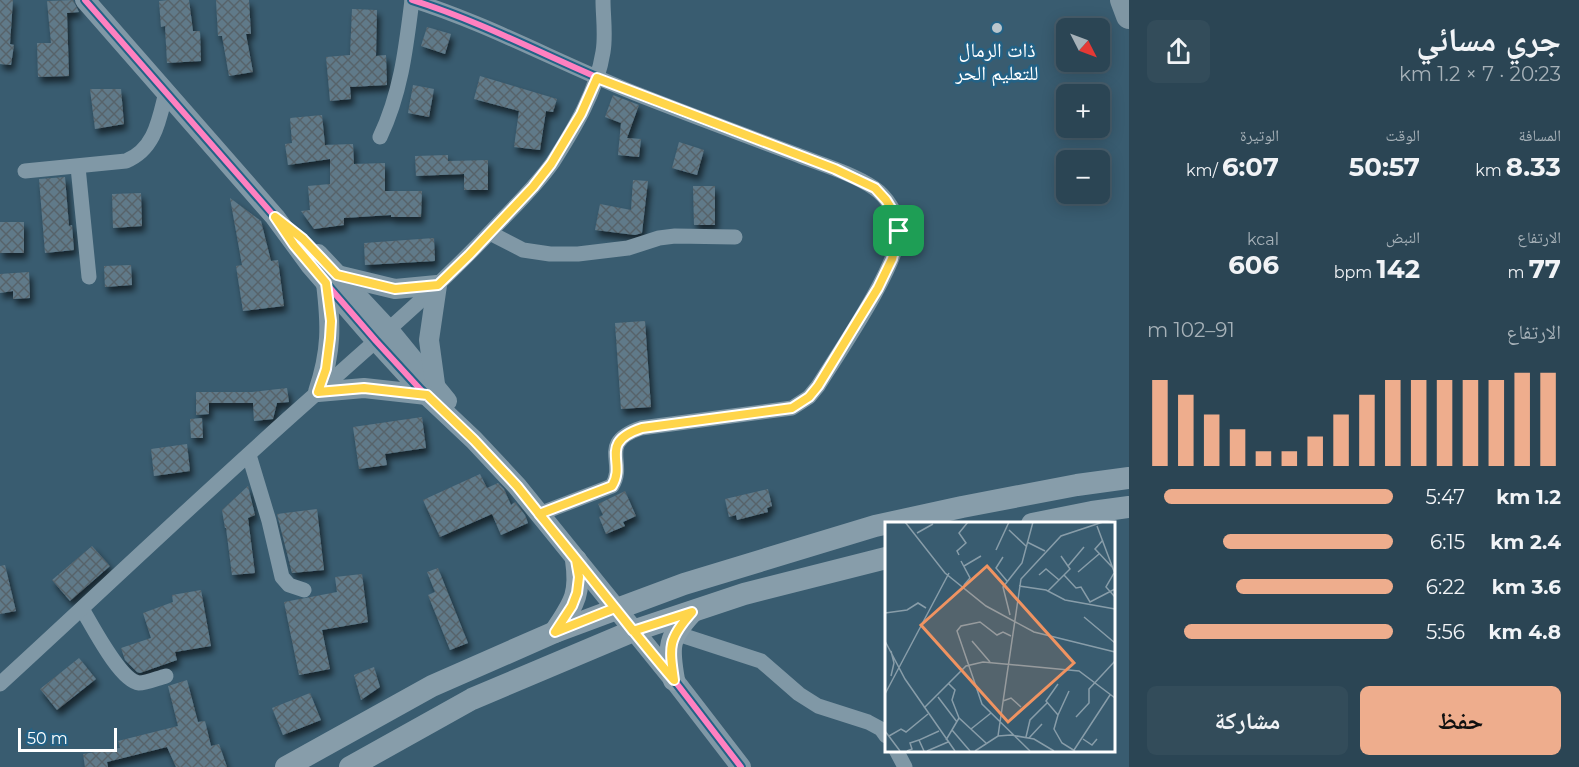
<!DOCTYPE html>
<html lang="ar">
<meta charset="utf-8">
<style>
body{margin:0;font-family:Montserrat,"Noto Naskh Arabic",sans-serif;background:#334c5a;color:#f1f3f6;direction:rtl;height:100vh;display:flex;flex-direction:column;font-size:22px;white-space:nowrap}
*{box-sizing:border-box;margin:0}
p{font-size:20px;color:#a6b1b8}
.icon{flex:none;width:33px;height:33px;fill:none;stroke:currentColor;stroke-width:2;stroke-linecap:round;stroke-linejoin:round}
.map{position:relative;flex:1;overflow:hidden;direction:ltr}
.side{display:flex;flex-direction:column;background:#2b4554;width:450px}
.side>*{flex:none}
.needle{width:39px;rotate:132deg}
.tools{position:absolute;left:1056px;top:18px;display:grid;gap:12px}
.tools a{display:grid;place-items:center;width:54px;height:54px;border-radius:9px;background:#2b4554;box-shadow:0 3px 15px #0003,0 0 0 2px #475d6b;font-size:30px}
.scale{position:absolute;left:18px;bottom:15px;width:99px;box-sizing:border-box;padding-left:6px;border:3px solid #fff;border-top:0;font-size:16px;line-height:21px;white-space:nowrap;color:#fff;-webkit-text-stroke:4px #236286;paint-order:stroke}
.pin{position:absolute;display:grid;place-items:center;width:51px;height:51px;color:#fff;margin:-26px;border-radius:12px;box-shadow:0 3px 9px #0006}
.round{display:grid;place-items:center;flex:none;width:63px;height:63px;border-radius:9px;background:#334c5a}
.head{display:flex;align-items:center;justify-content:space-between;height:102px;padding:0 18px}
h1{font-size:33px;font-weight:700;line-height:45px}
.figures{display:grid;grid-template-columns:repeat(3,1fr);gap:9px;height:102px;padding:6px 18px}
.figures div{display:grid;align-content:center}
.figures b{font-size:26px;font-weight:700}
.figures small{font-size:16px;font-weight:400}
.figures p{font-size:16px}
.chart{height:168px;padding:12px 18px}
.chart p{display:flex;justify-content:space-between}
.chart svg{width:100%;height:108px;margin-top:6px;stroke:#eead8d;stroke-width:6}
.action{display:flex;gap:12px;margin-top:auto;padding:12px 18px}
.action a{flex:1;height:69px;border-radius:9px;background:#eead8d;color:#111;font-size:24px;font-weight:700;line-height:69px;text-align:center}
.action a+a{background:#334c5a;color:#f1f3f6}
ul{padding:0 18px;list-style:none;font-size:20px}
li{display:grid;grid-template-columns:96px 72px 1fr;align-items:center;height:45px}
li i{height:15px;border-radius:8px;background:#eead8d}
main{display:flex;flex:1;min-height:0}
.map>svg:first-child{display:block}
.building{fill:url(#building-cross-hatch);filter:url(#shadow)}
.lines{fill:none;stroke-linecap:round;stroke-linejoin:round}
.minor{stroke:#8098a6;stroke-width:15}
.tertiary{stroke:#8098a6;stroke-width:20}
.secondary{stroke:#879daa;stroke-width:22}
.primary{stroke:#7f96a3;stroke-width:26}
.cycleway-casing{stroke:#236286;stroke-width:10}
.cycleway{stroke:#ff80c0;stroke-width:6}
.route-casing{stroke:#fff;stroke-width:12}
.route{stroke:#ffd54a;stroke-width:8}
.poi-dot{fill:#bac6cd;stroke:#236286;stroke-width:2}
.labels{text-anchor:middle;dominant-baseline:central;stroke-width:5;stroke-linejoin:round;paint-order:stroke}
.poi-label{font-size:20px;fill:#fff;stroke:#236286}
.inset-road{fill:none;stroke:#889da9;stroke-width:1.5}
.view{fill:#f09361;fill-opacity:0.15;stroke:#f09361;stroke-width:3}
.inset-edge{fill:none;stroke:#fff;stroke-width:3}
</style>
<main>
<section class="side">
<div class="head"><div><h1>جري مسائي</h1><p>20:23 · 7 × 1.2 km</p></div><a class="round"><svg class="icon" aria-label="share" viewBox="0 0 24 24"><path d="M12 15V3M7 8l5-5 5 5M5 13v7h14v-7"/></svg></a></div>
<div class="figures">
<div><p>المسافة</p><b>8.33<small> km</small></b></div>
<div><p>الوقت</p><b>50:57</b></div>
<div><p>الوتيرة</p><b>6:07<small> /km</small></b></div>
</div>
<div class="figures">
<div><p>الارتفاع</p><b>77<small> m</small></b></div>
<div><p>النبض</p><b>142<small> bpm</small></b></div>
<div><p>kcal</p><b>606</b></div>
</div>
<div class="chart"><p><span>الارتفاع</span>91–102 m</p>
<svg viewBox="0 0 160 44" preserveAspectRatio="none"><path d="M5 44V9M15 44V15M25 44V23M35 44V29M45 44V38M55 44V38M65 44V32M75 44V23M85 44V15M95 44V9M105 44V9M115 44V9M125 44V9M135 44V9M145 44V6M155 44V6"/></svg>
</div>
<ul>
<li><b>1.2 km</b>5:47<i style="width:93%"></i></li>
<li><b>2.4 km</b>6:15<i style="width:69%"></i></li>
<li><b>3.6 km</b>6:22<i style="width:64%"></i></li>
<li><b>4.8 km</b>5:56<i style="width:85%"></i></li>
</ul>
<div class="action"><a>حفظ</a><a>مشاركة</a></div>
</section>
<div class="map">
<svg width="1129" height="767" viewBox="0 0 1129 767">
<defs>
<pattern id="building-cross-hatch" width="8" height="8" patternUnits="userSpaceOnUse" patternTransform="scale(1.5)"><rect width="8" height="8" fill="#607a89"/><path d="M0 0l8 8M0 8l8-8" fill="none" stroke="#56636a"/></pattern>
<filter id="shadow"><feDropShadow dx="3" dy="5.5" stdDeviation="3" flood-color="#0009"/></filter>
</defs>
<rect width="100%" height="100%" fill="#395c70"/>
<g class="building">
<path d="M0 0H13L10 44 14 45 11 65 0 64Z"/>
<path d="M73 0 79 12 67 13 69 76 38 77 37 43H51L47 1Z"/>
<path d="M168 0H189L193 31H200L201 61 167 63 165 26 161 27 159 1Z"/>
<path d="M216 0H249L251 34H246L253 72 229 76 222 36H218Z"/>
<path d="M352 9 377 10 376 56 386 55 387 85 350 87 351 99 330 101 326 57 350 55Z"/>
<path d="M427 27 451 34 445 54 421 46Z"/>
<path d="M480 76 557 99 553 112 546 111 540 150 514 147 519 111 474 99Z"/>
<path d="M413 85 434 89 429 117 408 113Z"/>
<path d="M90 89H121L124 124 95 129Z"/>
<path d="M613 95 639 105 627 138 641 139 639 157 618 155 621 123 605 117Z"/>
<path d="M322 115 325 145 353 144 354 164 385 163V191H422L421 217H391V215L344 218V225L314 229 301 211 310 210 308 186 330 184V159L288 165 285 144 292 143 290 118Z"/>
<path d="M679 142 704 150 697 175 672 168Z"/>
<path d="M448 155V161L488 160V190H464V174L416 176 415 156Z"/>
<path d="M65 177 69 226 72 225 74 250 45 253 39 179Z"/>
<path d="M633 180 648 181 642 233 635 235 595 230 600 204 631 210Z"/>
<path d="M693 186H715V225H694Z"/>
<path d="M141 193 142 226 113 228 112 194Z"/>
<path d="M230 198 261 221 271 261 278 260 284 306 243 311 236 266 242 265Z"/>
<rect x="0" y="222" width="24" height="31"/>
<path d="M434 238 435 261 365 265 364 243Z"/>
<path d="M131 265 132 285 105 287 104 266Z"/>
<path d="M29 272 30 298 13 299V291L0 293V274Z"/>
<path d="M645 321 651 407 621 409 615 323Z"/>
<path d="M287 388 289 402 277 403 273 419 254 421 253 403H209V414L196 415V392H252Z"/>
<path d="M422 417 426 448 385 454 387 465 359 469 353 427Z"/>
<path d="M202 418 203 438H191L190 419Z"/>
<path d="M187 444 190 471 154 476 151 449Z"/>
<path d="M480 474 487 488 498 483 504 489 511 505 515 502 525 515 528 523 501 535 492 514 440 537 423 500Z"/>
<path d="M248 486 255 515 248 518 255 573 232 575 226 528H225L222 510Z"/>
<path d="M768 489 772 506 767 508 768 512 737 520 736 515 729 517 725 499Z"/>
<path d="M625 491 636 516 623 522 625 526 606 534 599 517 603 515 598 504Z"/>
<path d="M317 509 324 570 292 573 277 514Z"/>
<path d="M92 546 110 566 70 601 52 580Z"/>
<path d="M5 565 16 611 0 614V566Z"/>
<path d="M438 568 468 643 450 650 428 595 435 592 427 572Z"/>
<path d="M362 574 368 622 322 630 330 669 299 675 284 602 337 592 335 577Z"/>
<path d="M201 590 211 646 175 652 177 660 140 673 137 672 125 660 121 648 151 638 143 613 173 602 172 595Z"/>
<path d="M79 658 96 679 57 710 40 689Z"/>
<path d="M374 667 380 687 361 700 354 675Z"/>
<path d="M187 680 198 722 205 721 211 746 219 744 227 767H176L167 747 107 762 108 767H85L83 754 120 748 118 741 178 726 168 686Z"/>
<path d="M310 693 321 720 283 735 272 708Z"/>
</g>
<g class="lines">
<g class="minor">
<path d="M412 0C492 25 564 66 642 96 693 116 744 135 795 154 820 164 852 173 874 188 886 196 899 215 899 230 900 264 838 354 818 386L809 397 792 408 641 428C597 443 627 462 612 486L539 514"/>
<path d="M380 137C401 93 406 48 412 0"/>
<path d="M78 167 89 277"/>
<path d="M25 171 126 161C155 149 159 120 166 92"/>
<path d="M490 233 523 250 550 254H578L628 248 659 238 675 236 735 237"/>
<path d="M249 455 269 521 282 577 289 585 304 590"/>
<path d="M82 609C92 625 120 681 139 683 147 683 158 678 166 676"/>
<path d="M675 633 761 661 799 694 818 706 868 722 881 729 886 736"/>
<path d="M0 684C106 587 210 487 318 392 379 338 441 285 497 225 516 205 537 185 553 162 574 129 597 91 603 52 606 35 603 17 603 0"/>
<path d="M896 750 905 767"/>
</g>
<g class="tertiary">
<path d="M85 0 275 217 311 266 376 341 420 389 474 440 517 486 674 680 741 767"/>
<path d="M318 254 389 330 447 401"/>
<path d="M337 275 395 289 437 285 429 340 435 384"/>
<path d="M326 283C331 325 332 350 318 392L364 388 427 395"/>
</g>
<g class="secondary">
<path d="M1032 524 1092 512 1129 507"/>
<path d="M555 632C574 603 581 595 576 560"/>
<path d="M674 680C668 646 668 638 692 612"/>
<path d="M286 767 432 686 555 632 684 584 875 526 962 507 1077 485 1129 478"/>
<path d="M350 767 472 699 633 631 744 594 886 558"/>
</g>
<path class="primary" d="M1123 0 1129 16"/>
<defs>
<g id="cycleway">
<path d="M85 0 275 217 311 266 376 341 420 389 474 440 517 486 674 680 741 767"/>
<path d="M412 0C492 25 564 66 642 96 693 116 744 135 795 154 820 164 852 173 874 188 886 196 899 215 899 230 900 264 838 354 818 386L809 397 792 408 641 428C597 443 627 462 612 486L539 514"/>
</g>
</defs>
<use href="#cycleway" class="cycleway-casing"/>
<use href="#cycleway" class="cycleway"/>
</g>
<g class="lines">
<defs>
<path id="route" d="M899 231 896 216 886 200 875 188 835 169 597 78 581 114 551 164 533 187 469 255 438 285 395 289 337 275 303 239 275 217 294 245 326 283 331 321 330 338 326 369 318 392 364 388 427 395 474 440 517 486 576 560 579 577 577 593 572 606 555 632 615 608 633 631 692 612C668 639 669 646 674 680 628 626 585 569 539 514L612 486C627 462 597 443 642 428L792 408 809 397 818 386 878 288 892 259 899 231"/>
</defs>
<use href="#route" class="route-casing"/>
<use href="#route" class="route"/>
</g>
<circle class="poi-dot" cx="997" cy="28" r="6"/>
<g class="labels">
<g class="poi-label">
<text x="997" y="50">ذات الرمال<tspan x="997" dy="23">للتعليم الحر</tspan></text>
</g>
</g>
<g transform="translate(885 522)">
<rect width="230" height="230" fill="#395c70"/>
<path class="inset-road" d="M20 0 60 51 101 84 149 110 230 130M212 4 230 52M124 8 142 25M32 11 48 2M218 18 210 27 227 45M142 20 160 29M111 28 124 0M74 33 72 29 81 21 74 11 83 0M118 35 111 46 122 59M76 39 85 56 79 63M79 44 96 34M183 44 199 25M193 50 214 32M229 51 221 65 230 75M154 53 161 47 174 58M179 53 191 66 196 65 205 80 230 67M134 64 161 68 180 78 230 87M163 69 185 47 176 34M0 91 22 88 33 81 41 86M125 93 118 65 137 41 148 0M199 95 230 121M126 114 118 110 112 113 95 100 76 104 72 109 97 182 145 229M0 119 20 157 70 229M87 119 105 140M6 154 9 141 6 129M64 162 70 168 67 178 74 196M173 162 161 179 173 193 169 207 177 221 190 229M0 172 64 51M53 175 72 200M118 179 126 176 136 185M39 186 81 144 98 140 194 149 230 176M173 193 184 169M191 195 204 181V167L230 139M86 207 106 191M67 208 85 229M0 209 15 229M4 214 16 207 21 210 43 192M113 214 136 57 176 14 218 0M141 215 145 198 162 181M144 216 157 202M198 217 207 223 212 217M61 218 74 196 101 221M189 228 225 173M22 229 27 227 25 221 34 218M39 229 34 218 54 209M42 229 63 220M90 229 113 214 126 213 149 217 169 229"/>
<path class="view" d="M102 44 189 141 123 200 36 103Z"/>
<rect width="230" height="230" class="inset-edge"/>
</g>
</svg>
<div class="tools">
<a><svg class="needle" viewBox="-14 -14 28 28"><path d="M0-13l5 13h-10z" fill="#e53935"/><path d="M0 13l5-13h-10z" fill="#a6b1b8"/></svg></a>
<a>+</a>
<a>−</a>
</div>
<div class="scale">50 m</div>
<div class="pin" style="left:899px;top:231px;background:#1e9e55"><svg class="icon" aria-label="arrive" viewBox="0 0 24 24"><path d="M6 21V4h12l-3 4 3 4H6"/></svg></div>
</div>
</main>
